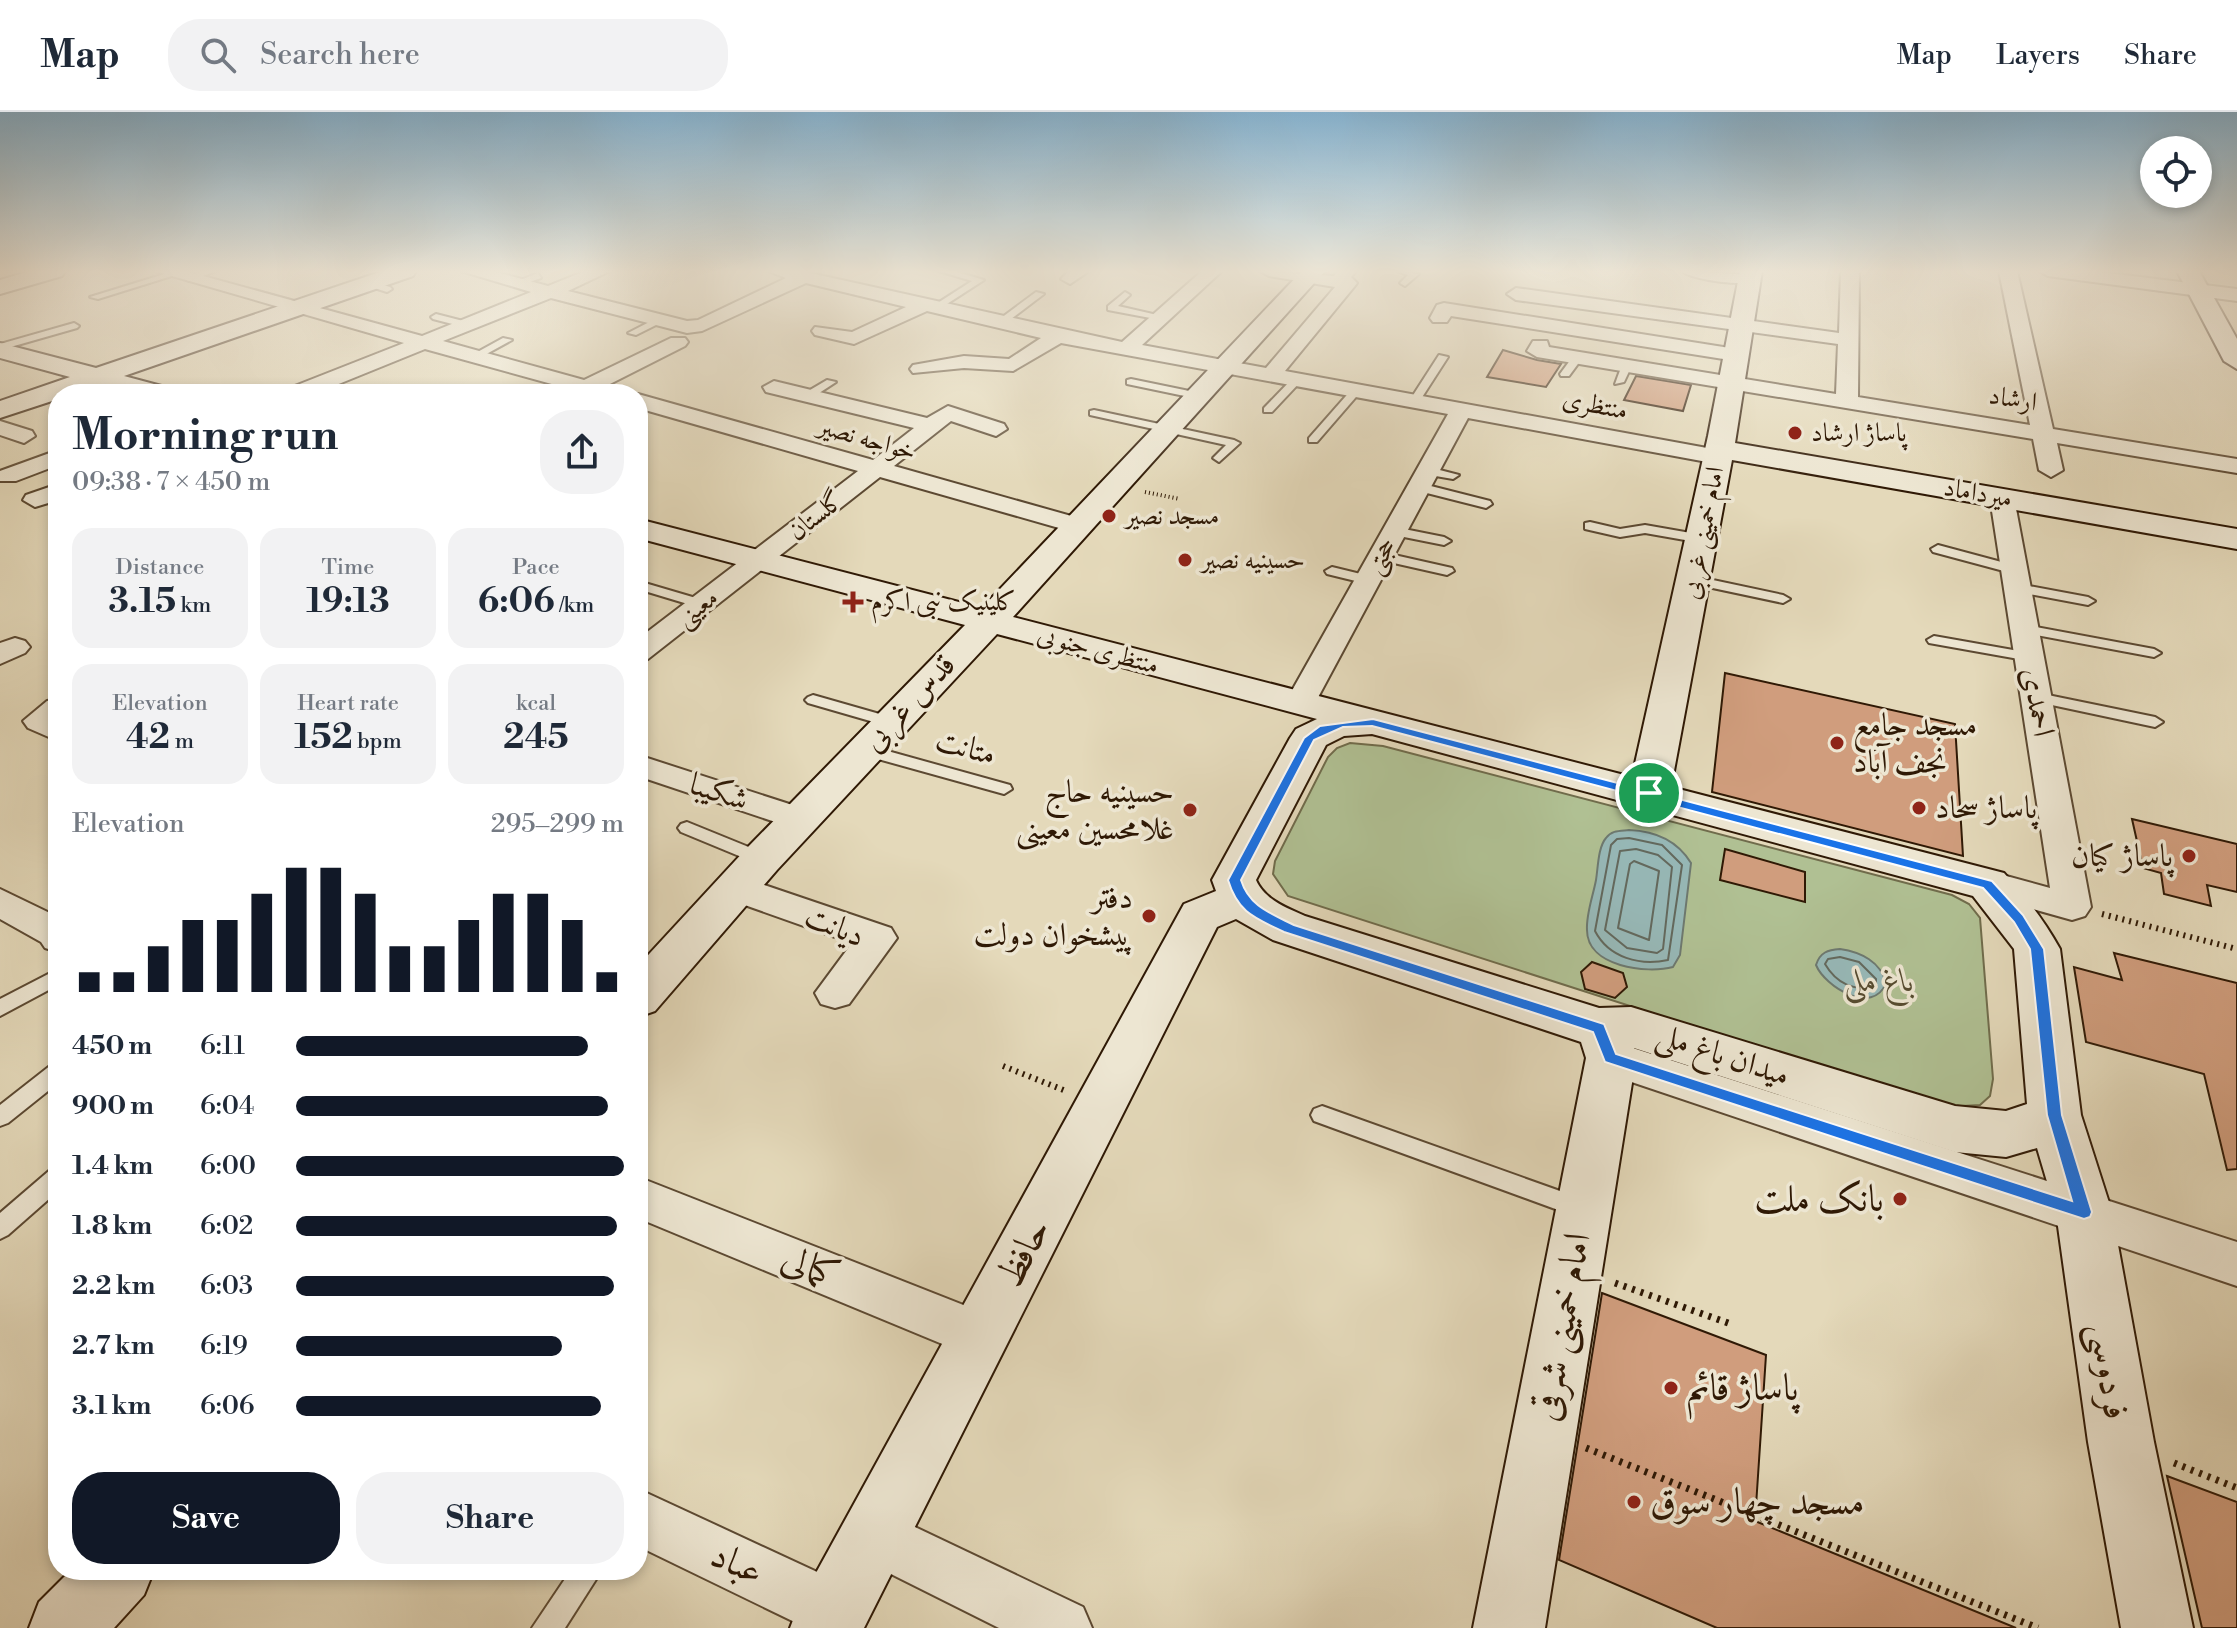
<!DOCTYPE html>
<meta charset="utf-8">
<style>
body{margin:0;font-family:"Libre Bodoni",Amiri,serif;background:#f2f2f3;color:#1f2937;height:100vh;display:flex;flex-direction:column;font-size:30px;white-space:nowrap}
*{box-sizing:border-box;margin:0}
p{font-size:26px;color:#747a83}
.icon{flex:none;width:44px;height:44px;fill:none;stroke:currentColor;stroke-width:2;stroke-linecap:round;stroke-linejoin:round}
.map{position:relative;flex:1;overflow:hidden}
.drawer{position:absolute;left:48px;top:272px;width:600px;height:1196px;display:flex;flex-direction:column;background:#fff;border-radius:32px;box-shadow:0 4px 12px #0003}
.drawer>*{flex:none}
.buttons{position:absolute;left:2140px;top:24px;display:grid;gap:16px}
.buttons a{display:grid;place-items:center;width:72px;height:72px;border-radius:50%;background:#fff;box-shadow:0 4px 12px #0003;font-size:40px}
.pin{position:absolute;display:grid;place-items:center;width:68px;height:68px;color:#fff;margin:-34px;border:4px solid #fff;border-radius:50%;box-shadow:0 2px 8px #0007}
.round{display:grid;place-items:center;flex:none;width:84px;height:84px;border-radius:32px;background:#f2f2f3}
.head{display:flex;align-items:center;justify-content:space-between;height:136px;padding:0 24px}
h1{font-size:44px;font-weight:800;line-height:60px}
.metrics{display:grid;grid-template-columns:repeat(3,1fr);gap:12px;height:136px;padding:8px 24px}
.metrics div{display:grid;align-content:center;border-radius:20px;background:#f2f2f3;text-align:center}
.metrics b{font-size:34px;font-weight:800}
.metrics small{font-size:22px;font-weight:400}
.metrics p{font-size:22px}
.chart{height:224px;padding:16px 24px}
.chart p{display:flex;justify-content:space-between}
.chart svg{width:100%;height:144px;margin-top:8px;stroke:#111827;stroke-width:6}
.primary-button{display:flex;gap:16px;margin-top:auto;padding:16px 24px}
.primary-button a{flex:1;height:92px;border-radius:32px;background:#111827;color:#fff;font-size:32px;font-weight:800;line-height:92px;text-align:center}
.primary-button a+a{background:#f2f2f3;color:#1f2937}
ul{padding:0 24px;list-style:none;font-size:26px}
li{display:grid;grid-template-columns:128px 96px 1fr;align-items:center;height:60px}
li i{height:20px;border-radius:10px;background:#111827}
header{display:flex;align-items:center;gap:48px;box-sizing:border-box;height:112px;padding:0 40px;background:#fff;border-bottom:2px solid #e0e1e3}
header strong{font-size:38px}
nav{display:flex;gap:44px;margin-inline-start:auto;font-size:28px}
.search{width:560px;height:72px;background:#f2f2f3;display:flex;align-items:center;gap:20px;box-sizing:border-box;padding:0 28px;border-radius:32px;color:#747a83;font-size:30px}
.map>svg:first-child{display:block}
.green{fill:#b0c093;stroke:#706c4c;stroke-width:2}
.water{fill:#97b9b8;stroke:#6d7970;stroke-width:2}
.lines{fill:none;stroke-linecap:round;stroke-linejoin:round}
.shore{stroke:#63695e;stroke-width:2}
.building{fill:#d09d7d;stroke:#2f1905;stroke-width:2}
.lane-casing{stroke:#5c4932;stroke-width:4}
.street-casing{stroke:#5c4932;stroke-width:4}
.secondary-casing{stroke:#2f1905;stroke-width:4}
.path-far2{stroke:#2f1905;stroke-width:4;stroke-dasharray:1 3;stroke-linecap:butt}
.path-far1{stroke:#2f1905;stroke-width:6;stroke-dasharray:2 5;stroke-linecap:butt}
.path{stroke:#2f1905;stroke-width:7;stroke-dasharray:3 6;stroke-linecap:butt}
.lane{fill:#ede6d2;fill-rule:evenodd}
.street{fill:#ede6d2;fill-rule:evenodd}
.secondary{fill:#ede6d2;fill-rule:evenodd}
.route{fill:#1a73e8;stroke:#fff;stroke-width:2;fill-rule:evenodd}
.poi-dot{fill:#8f2418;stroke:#ede6d2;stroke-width:3}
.labels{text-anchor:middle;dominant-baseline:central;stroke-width:7;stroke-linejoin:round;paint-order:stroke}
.far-street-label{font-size:26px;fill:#2f1905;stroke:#ede6d2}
.far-poi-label{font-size:26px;fill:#2f1905;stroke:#ede6d2;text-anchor:start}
.street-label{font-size:32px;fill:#2f1905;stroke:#ede6d2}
.poi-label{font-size:32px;fill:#2f1905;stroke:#ede6d2;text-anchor:end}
.park-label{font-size:32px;font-style:italic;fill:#564b30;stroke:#ede6d2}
.near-poi-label{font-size:38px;fill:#2f1905;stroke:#ede6d2;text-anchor:start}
.near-street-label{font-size:38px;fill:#2f1905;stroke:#ede6d2}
</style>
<header>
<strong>Map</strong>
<div class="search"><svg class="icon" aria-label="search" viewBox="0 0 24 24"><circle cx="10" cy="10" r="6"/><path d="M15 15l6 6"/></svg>Search here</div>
<nav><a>Map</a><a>Layers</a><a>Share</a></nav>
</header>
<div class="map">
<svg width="2237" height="1516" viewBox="0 0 2237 1516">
<rect width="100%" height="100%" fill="#e4d9ba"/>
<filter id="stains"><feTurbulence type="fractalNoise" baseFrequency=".0025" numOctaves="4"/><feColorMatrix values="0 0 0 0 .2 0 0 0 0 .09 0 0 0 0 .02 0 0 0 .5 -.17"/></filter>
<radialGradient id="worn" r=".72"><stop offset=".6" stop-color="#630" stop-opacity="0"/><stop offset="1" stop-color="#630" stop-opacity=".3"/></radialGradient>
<path class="green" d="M1350 631 1383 634 1952 783 1969 792 1980 806 1993 967 1990 984 1980 993 1944 995 1288 784 1273 762 1275 749 1328 645 1337 636Z"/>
<g class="water">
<path d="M1629 718C1655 719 1677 728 1691 751L1680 843 1673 855C1647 862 1587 855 1587 818 1586 802 1593 784 1596 768 1598 756 1598 735 1606 726 1612 718 1620 719 1629 718Z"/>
<path d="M1840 837C1861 840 1881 850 1886 871 1873 904 1825 875 1816 853 1820 840 1828 838 1840 837Z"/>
</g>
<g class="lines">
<g class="shore">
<path d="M1629 726 1662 733 1682 753 1668 848C1640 854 1609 846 1595 819L1611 733 1617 727Z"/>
<path d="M1636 737 1658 743 1672 755 1663 837 1657 841 1627 836 1605 818 1620 739Z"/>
<path d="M1634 749 1659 759 1649 828 1618 816 1630 752Z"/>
<path d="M1840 845 1859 850 1876 867V873C1855 881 1836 871 1825 852L1828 847Z"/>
</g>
</g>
<g class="building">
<path d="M1503 238 1537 248 1561 252 1546 275 1487 265Z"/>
<path d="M1636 264 1691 273 1683 299 1624 288Z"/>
<path d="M1725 561 1955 612 1963 744 1712 680Z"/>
<path d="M2132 707 2237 732V780L2207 773 2211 794 2164 782 2161 761 2143 756Z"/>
<path d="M1725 737 1805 760V790L1720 768Z"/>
<path d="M2114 841 2237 871V1057L2227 1058 2204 962 2086 930 2074 855 2122 868Z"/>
<path d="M1592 850 1623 861 1627 875 1615 886 1585 877 1581 860Z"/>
<path d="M1602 1181 1766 1243 1755 1409 2016 1516H1717L1559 1448Z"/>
<path d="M2167 1364 2237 1390V1516H2202Z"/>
</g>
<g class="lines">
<defs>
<g id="lane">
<path d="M202 159H216L189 169 184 166Z"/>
<path d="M939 159H954L984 168 936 199 931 196 933 194 972 169Z"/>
<path d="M1397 159 1419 162 1405 174 1400 171 1408 163Z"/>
<path d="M171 160 178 162 98 187 90 185Z"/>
<path d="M538 161 541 166 518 174 513 171Z"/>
<path d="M368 168 390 175 392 177 387 180 365 173Z"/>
<path d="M1036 180 1044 182 1003 213H997V209Z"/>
<path d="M1125 180 1130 183 1118 194 1166 205 1161 208 1108 198V194Z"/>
<path d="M436 202 467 210 469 212 464 215 433 207 431 205Z"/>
<path d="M659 205 664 208 662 210 636 223 628 221Z"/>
<path d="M74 211 79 214 77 216 0 238V232Z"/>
<path d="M503 226 512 228 481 245 472 243Z"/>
<path d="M1439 243 1448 245 1419 290H1411L1410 288Z"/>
<path d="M1574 243 1583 245 1569 264H1561L1560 262Z"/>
<path d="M1627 250 1632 253 1624 270 1615 272 1622 253Z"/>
<path d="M1294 265 1303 267 1272 300H1264V296Z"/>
<path d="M1131 267 1199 281 1204 284 1199 287 1127 272V268Z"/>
<path d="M827 268 836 270 813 285H805V281Z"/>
<path d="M1353 276 1362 278 1317 330H1309V326Z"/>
<path d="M1094 298 1234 328 1240 331 1219 350 1213 346 1226 333 1090 303V299Z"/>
<path d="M1428 355 1459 363 1453 367 1424 362 1422 359Z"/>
<path d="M1419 371 1490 389 1492 392 1486 396 1415 378V372Z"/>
<path d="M1590 410 1620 417 1645 413 1702 423 1708 427 1702 431 1645 421 1620 425 1585 417V411Z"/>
<path d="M1394 415 1444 425 1451 429 1444 433 1389 422V416Z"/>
<path d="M1938 433 2020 455 2022 458 2015 462 1933 440 1931 437Z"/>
<path d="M1381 440 1452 456 1454 459 1447 463 1376 447V441Z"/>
<path d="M1332 455 1373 465 1375 468 1368 472 1327 462 1325 459Z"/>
<path d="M1694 464 1783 483 1790 487 1783 491 1689 471V465Z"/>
<path d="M638 469 706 489 708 492 701 496 638 477Z"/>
<path d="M2018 472 2088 485 2095 489 2088 493 2013 479 2011 476Z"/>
<path d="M2025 513 2154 537 2161 541 2154 545 2020 520 2018 517Z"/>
<path d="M1934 524 2030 541 2037 545 2030 549 1929 531 1927 528Z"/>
<path d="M2038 581 2155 605 2163 610 2155 615 2033 589 2030 586Z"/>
<path d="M813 583 897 607 899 610 891 615 808 591 805 588 808 585Z"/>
<path d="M866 633 1010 673 1012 677 1004 682 860 642 858 638Z"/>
<path d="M687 710 768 743 771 747 768 751H756L681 720 678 716 681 712Z"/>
<path d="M58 857V873L0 904V887Z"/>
<path d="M58 950V971L8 1011 0 1014V993L51 953Z"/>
<path d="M1322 994 1588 1089 1592 1096 1588 1103 1580 1106 1314 1009 1311 1003 1314 997Z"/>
<path d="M58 1055V1079L8 1123 0 1127V1101L50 1058Z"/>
<path d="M571 1458H602L565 1516H532Z"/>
</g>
<g id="street">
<path d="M155 159H185L422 224 531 180 461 159H492L548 174 585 159H610L568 179 687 209 698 208 786 166 768 159H801L1122 230 1202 159H1222L1142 233 1266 256 1335 175 1269 164 1260 159 1334 164 1337 159H1356L1351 165 1357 171 1354 175 1285 259 1718 338 1730 345 1718 352 1468 306 1315 591 1311 598H1289L1285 591 1448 302 1061 231 1013 259 964 256 913 261 910 257 913 253 964 244 1009 247 1041 226 927 199 854 232 815 223 812 219 815 215 852 220 906 195 806 171 702 219 687 221 551 186 443 229 584 268 671 226H685L688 230 685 234 606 274 623 282H588L425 237 314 282H284L287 277 404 231Z"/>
<path d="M1069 159H1089L1070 172 1061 167Z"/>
<path d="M1682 159 1755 163 1758 167C1749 176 1692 168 1682 159Z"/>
<path d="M1841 159H1859L1858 285 2030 313 1999 159H2017L2053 317 2237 347V361L2057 331 2063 358 2051 365 2039 358 2033 327 1537 245 1527 239 1533 229H1547L1549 235 1836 282 1838 232 1516 188 1507 182 1516 176 1839 221Z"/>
<path d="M2039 159H2092L2237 177V189L2048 164Z"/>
<path d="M1444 191 1736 237 1746 243 1736 249 1451 204 1447 210H1433L1430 206 1437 193Z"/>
<path d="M774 269 927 306 948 294 1004 312 1007 317 996 324 951 309 894 354 1089 409 1093 414 1080 422 880 365 648 547 638 550V527L858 359 638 296V282L873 348 914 316 766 280 763 275Z"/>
<path d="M0 309 32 319 35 324 24 331 0 323Z"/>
<path d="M58 338V353L16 369H0V359Z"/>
<path d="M58 372V388L35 395 23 388 26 383Z"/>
<path d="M2002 379 2014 386 2091 795 2085 804 2072 808 1975 781 1970 772 1975 763 1988 759 2050 776 1990 386Z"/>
<path d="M15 526 25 529 30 535 25 541 0 552V531Z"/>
<path d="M58 587V629L28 616 23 609 47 589Z"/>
<path d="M638 643 811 699 816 707 811 715 799 718 638 664Z"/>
<path d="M735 763 891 816 897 826 849 892 835 896 821 892 815 881 852 831 722 785 717 776 722 767Z"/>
<path d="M0 777 58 805V840L45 836 41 830 0 807Z"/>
<path d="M1611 929 2237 1130V1174L1596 958 1590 946 1596 934Z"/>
<path d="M638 1065 999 1207 1006 1224 999 1241 981 1248 638 1106Z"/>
<path d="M638 1377 856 1478 864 1499 857 1516H807L638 1434Z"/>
<path d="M875 1396 1083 1495 1092 1516H999L855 1444 847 1424 855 1404Z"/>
</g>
<g id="secondary">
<path d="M30 159H65L62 164 0 182V168Z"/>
<path d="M383 159H416L413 164 124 264 169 276 173 282H131L98 273 72 282H58V287L0 306V289L70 265 0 246V231L96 256Z"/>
<path d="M1302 159H1325L1013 505 1632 665 1708 324 1740 159H1762L1735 331 2237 417V437L1732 348 1671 675 2004 761C2026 785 2044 808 2060 837L2081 1003 2112 1100 2154 1330 2193 1516H2121L2088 1330 2056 1100 2037 1036 2006 1045 1955 1040 1634 936 1636 946 1545 1516H1473L1586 946 1581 930 1273 828 1236 807 1217 815 864 1516H790L800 1490 1184 792 1216 779 1212 768 1290 626 1296 617 1317 607 997 522 777 758 655 899 638 905V854L747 736 965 513 638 426V407L982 496ZM1372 622 1973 784 2014 837 2027 992 2006 999 1955 994 1631 895 1599 896 1305 804C1287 796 1265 788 1256 768L1326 633 1344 624Z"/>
<path d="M2177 159H2199L2237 227V257L2224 249Z"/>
<path d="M71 1458H154L144 1483 114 1516H29L39 1490Z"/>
</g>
</defs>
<use href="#lane" class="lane-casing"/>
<use href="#street" class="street-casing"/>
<use href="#secondary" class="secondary-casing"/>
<path class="path-far2" d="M1145 380 1180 387"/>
<g class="path-far1">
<path d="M2102 802 2237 837"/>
<path d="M1003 954 1066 979"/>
</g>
<g class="path">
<path d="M1615 1171 1731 1212"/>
<path d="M1586 1336 2038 1516"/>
<path d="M2174 1351 2237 1376"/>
</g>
<use href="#lane" class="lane"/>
<use href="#street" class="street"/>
<use href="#secondary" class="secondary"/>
</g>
<linearGradient id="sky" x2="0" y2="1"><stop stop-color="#87b6d5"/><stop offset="0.43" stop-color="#f3eee0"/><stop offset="1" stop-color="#f3eee0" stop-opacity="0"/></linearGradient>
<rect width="2237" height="371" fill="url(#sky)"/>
<path class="route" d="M1373 607 1992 769 2023 803 2044 837 2062 1003 2092 1100 2090 1105 2084 1107 1605 950 1593 920 1284 820C1255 806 1238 801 1228 768L1304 626 1320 614ZM1372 614 1983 776 2014 810 2030 837 2047 1003 2072 1089 1616 942 1604 912 1294 813C1270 801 1249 794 1241 768L1314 628 1343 615Z"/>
<g class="poi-dot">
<circle cx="1795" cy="321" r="8"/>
<circle cx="1109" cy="404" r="8"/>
<circle cx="1185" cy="448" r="8"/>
<path d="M849 478h8v8h8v8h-8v8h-8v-8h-8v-8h8z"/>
<circle cx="1837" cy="631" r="8"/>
<circle cx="1919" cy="696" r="8"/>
<circle cx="1190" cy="698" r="8"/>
<circle cx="2189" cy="744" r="8"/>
<circle cx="1149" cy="804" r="8"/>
<circle cx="1900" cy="1087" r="8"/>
<circle cx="1671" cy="1276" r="8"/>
<circle cx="1634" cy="1390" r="8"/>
</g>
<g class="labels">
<g class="far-street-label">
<text transform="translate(2013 287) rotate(9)">ارشاد</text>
<text transform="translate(1595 293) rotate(11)">منتظری</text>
<text transform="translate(867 327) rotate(16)">خواجه نصیر</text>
<text transform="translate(1978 381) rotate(10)">میرداماد</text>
<text transform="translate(816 404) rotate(-38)">گلستان</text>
<text transform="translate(1703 421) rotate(-79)">امام خمینی غربی</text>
<text transform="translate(1381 444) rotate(-61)">حجتی</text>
<text transform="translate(697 496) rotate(-38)">معینی</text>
<text transform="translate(1098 538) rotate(15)">منتظری جنوبی</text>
</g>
<g class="far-poi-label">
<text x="1811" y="321">پاساژ ارشاد</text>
<text x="1125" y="404">مسجد نصیر</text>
<text x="1201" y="448">حسینیه نصیر</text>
<text x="871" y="490">کلینیک نبی اکرم</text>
</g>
<g class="street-label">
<text transform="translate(2038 590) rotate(80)">احمدی</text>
<text transform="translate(909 591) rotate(-47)">قدس غربی</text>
<text transform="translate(966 635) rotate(16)">متانت</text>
<text transform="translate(719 680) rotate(18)">شکیبا</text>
<text transform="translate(835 814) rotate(23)">دیانت</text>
<text transform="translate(1723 943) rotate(18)">میدان باغ ملی</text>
</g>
<g class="poi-label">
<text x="1853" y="613" text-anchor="start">مسجد جامع<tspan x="1853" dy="37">نجف آباد</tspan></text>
<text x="1174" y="680">حسینیه حاج<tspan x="1174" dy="37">غلامحسین معینی</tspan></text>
<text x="1935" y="696" text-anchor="start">پاساژ سحاد</text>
<text x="2173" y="744">پاساژ کیان</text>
<text x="1133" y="786">دفتر<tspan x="1133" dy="37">پیشخوان دولت</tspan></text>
</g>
<g class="park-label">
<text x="1879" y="869">باغ ملی</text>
</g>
<g class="near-poi-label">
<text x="1884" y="1087" text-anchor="end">بانک ملت</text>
<text x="1687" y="1276">پاساژ قائم</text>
<text x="1650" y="1390">مسجد چهار سوق</text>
</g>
<g class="near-street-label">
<text transform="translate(1024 1141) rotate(-63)">حافظ</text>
<text transform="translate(810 1155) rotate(22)">کمالی</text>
<text transform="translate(1562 1215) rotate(-80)">امام خمینی شرقی</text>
<text transform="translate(2109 1259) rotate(81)">فردوسی</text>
<text transform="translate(737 1452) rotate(25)">عباد</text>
</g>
</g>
<rect width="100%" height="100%" filter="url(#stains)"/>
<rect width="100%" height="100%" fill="url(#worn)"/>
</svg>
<div class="buttons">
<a><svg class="icon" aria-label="locate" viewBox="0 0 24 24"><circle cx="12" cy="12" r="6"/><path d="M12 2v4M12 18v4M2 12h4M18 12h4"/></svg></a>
</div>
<div class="pin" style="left:1649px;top:681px;background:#1e9e55"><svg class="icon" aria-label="arrive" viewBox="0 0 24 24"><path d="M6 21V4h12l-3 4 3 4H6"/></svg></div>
<section class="drawer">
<div class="head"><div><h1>Morning run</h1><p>09:38 · 7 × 450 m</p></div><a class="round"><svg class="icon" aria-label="share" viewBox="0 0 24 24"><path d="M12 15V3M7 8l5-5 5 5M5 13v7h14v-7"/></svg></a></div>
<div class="metrics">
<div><p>Distance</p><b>3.15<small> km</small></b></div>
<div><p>Time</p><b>19:13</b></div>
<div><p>Pace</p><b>6:06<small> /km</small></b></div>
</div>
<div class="metrics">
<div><p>Elevation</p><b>42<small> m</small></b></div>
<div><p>Heart rate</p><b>152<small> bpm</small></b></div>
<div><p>kcal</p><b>245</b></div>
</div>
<div class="chart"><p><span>Elevation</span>295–299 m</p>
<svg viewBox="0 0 160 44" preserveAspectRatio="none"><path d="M5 44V38M15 44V38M25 44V30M35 44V22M45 44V22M55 44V14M65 44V6M75 44V6M85 44V14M95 44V30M105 44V30M115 44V22M125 44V14M135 44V14M145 44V22M155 44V38"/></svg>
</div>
<ul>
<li><b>450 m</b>6:11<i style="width:89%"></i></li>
<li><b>900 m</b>6:04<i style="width:95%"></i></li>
<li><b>1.4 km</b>6:00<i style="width:100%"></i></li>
<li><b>1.8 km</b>6:02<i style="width:98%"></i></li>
<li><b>2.2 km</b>6:03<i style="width:97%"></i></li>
<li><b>2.7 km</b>6:19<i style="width:81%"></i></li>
<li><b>3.1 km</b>6:06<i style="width:93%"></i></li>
</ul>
<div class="primary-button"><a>Save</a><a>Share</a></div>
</section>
</div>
